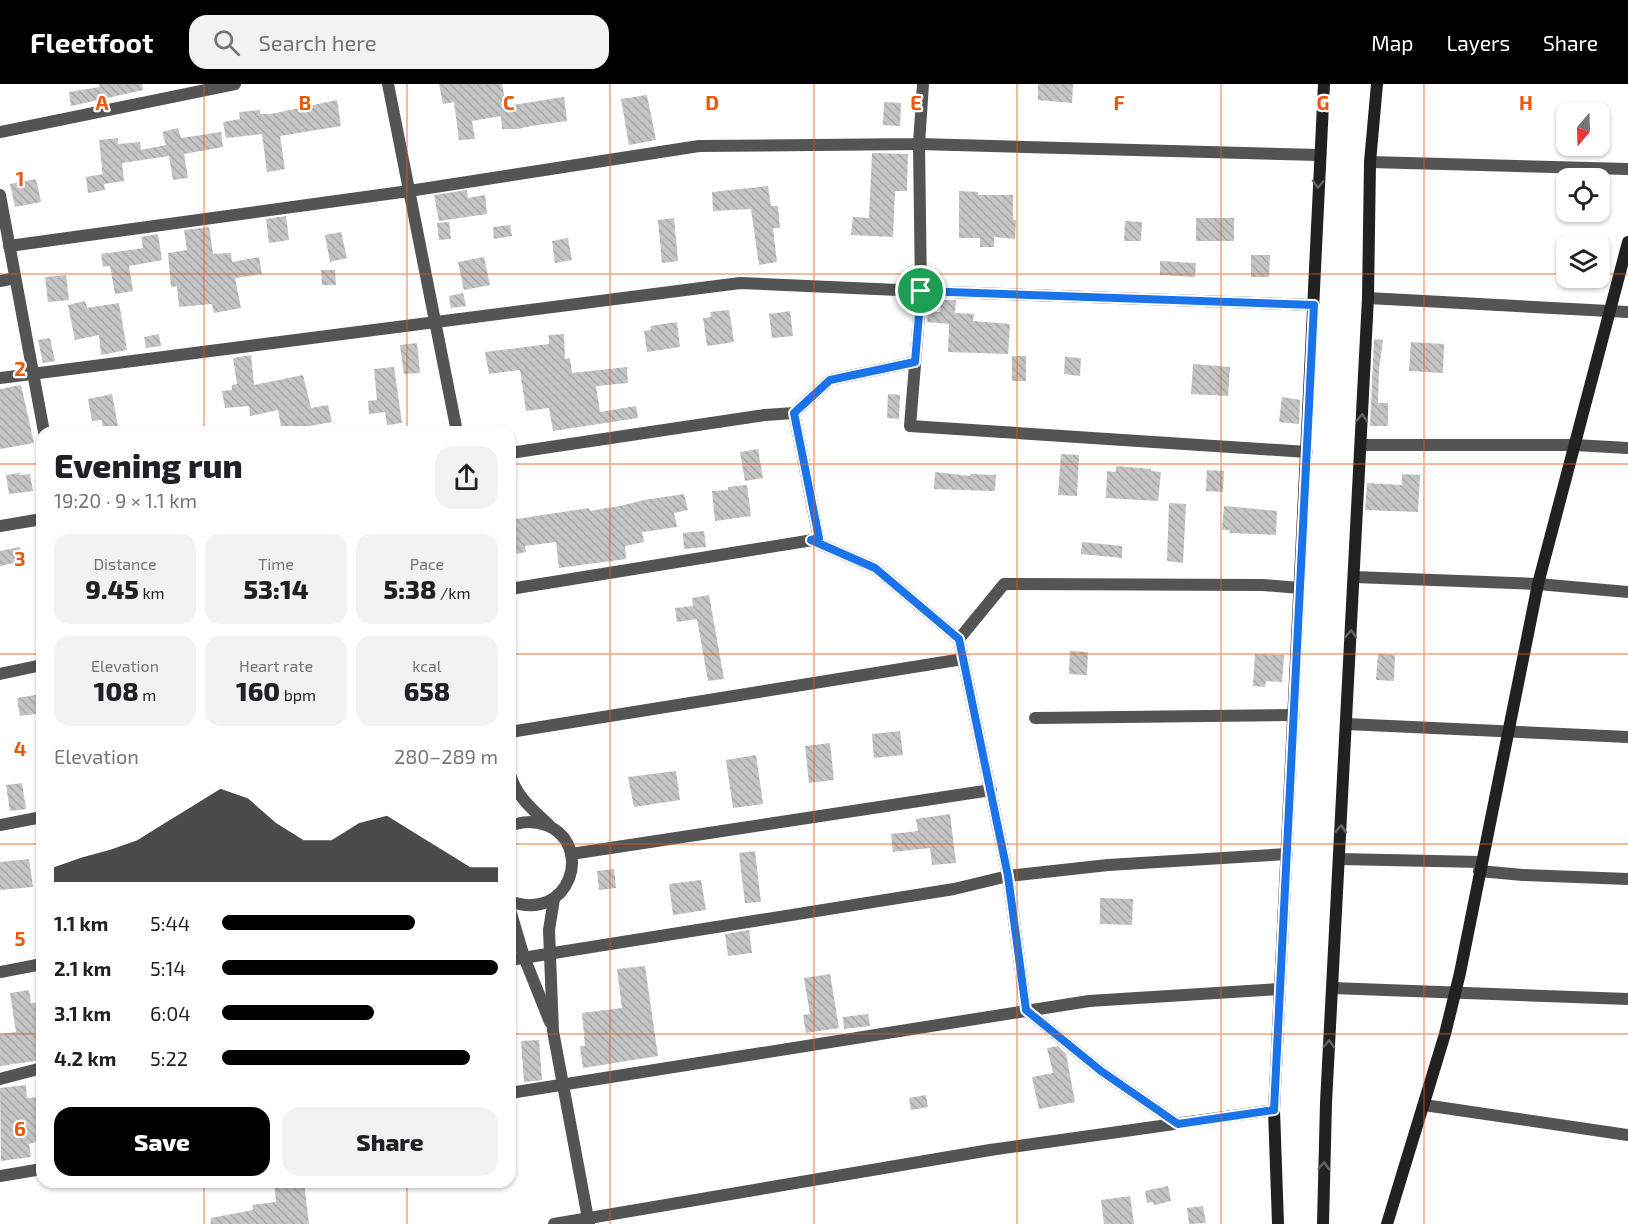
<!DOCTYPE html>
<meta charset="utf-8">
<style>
body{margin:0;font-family:"Exo 2",sans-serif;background:#f2f2f2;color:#202124;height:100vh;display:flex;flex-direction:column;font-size:22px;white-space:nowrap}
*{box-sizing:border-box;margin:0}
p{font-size:20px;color:#757577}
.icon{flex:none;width:33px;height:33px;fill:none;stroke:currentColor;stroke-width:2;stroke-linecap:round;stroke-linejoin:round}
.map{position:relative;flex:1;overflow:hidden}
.panel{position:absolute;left:36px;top:342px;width:480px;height:762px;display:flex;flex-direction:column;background:#fff;border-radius:18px;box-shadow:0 2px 4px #0004}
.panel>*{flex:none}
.needle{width:39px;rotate:199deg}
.buttons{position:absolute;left:1556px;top:18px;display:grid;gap:12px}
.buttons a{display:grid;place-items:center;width:54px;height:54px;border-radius:12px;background:#fff;box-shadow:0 2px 4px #0004;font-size:30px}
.pin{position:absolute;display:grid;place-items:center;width:51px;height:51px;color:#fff;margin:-26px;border:3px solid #fff;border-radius:50%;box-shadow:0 2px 6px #0007}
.round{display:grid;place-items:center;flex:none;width:63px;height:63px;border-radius:18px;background:#f2f2f2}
.overview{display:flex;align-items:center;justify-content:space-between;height:102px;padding:0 18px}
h1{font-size:33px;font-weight:800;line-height:45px}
.metrics{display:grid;grid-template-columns:repeat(3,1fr);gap:9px;height:102px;padding:6px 18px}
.metrics div{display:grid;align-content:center;border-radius:15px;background:#f2f2f2;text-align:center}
.metrics b{font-size:26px;font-weight:800}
.metrics small{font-size:16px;font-weight:400}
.metrics p{font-size:16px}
.chart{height:168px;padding:12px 18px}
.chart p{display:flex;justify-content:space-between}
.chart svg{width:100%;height:108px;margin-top:6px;fill:#000;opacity:.7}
.primary-button{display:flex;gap:12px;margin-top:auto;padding:12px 18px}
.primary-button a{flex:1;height:69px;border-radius:18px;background:#000;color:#fff;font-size:24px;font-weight:800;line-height:69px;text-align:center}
.primary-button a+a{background:#f2f2f2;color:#202124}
ul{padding:0 18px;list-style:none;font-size:20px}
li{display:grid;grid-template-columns:96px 72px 1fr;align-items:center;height:45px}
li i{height:15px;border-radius:8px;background:#000}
header{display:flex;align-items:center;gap:36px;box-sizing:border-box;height:84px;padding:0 30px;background:#000;color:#fff}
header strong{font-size:28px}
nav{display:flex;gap:33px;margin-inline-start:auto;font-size:21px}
.search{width:420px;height:54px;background:#f2f2f2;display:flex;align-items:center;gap:15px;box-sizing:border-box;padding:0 21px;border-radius:18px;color:#757577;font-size:22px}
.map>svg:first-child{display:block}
.building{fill:url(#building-back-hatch)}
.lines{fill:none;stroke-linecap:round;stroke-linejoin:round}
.minor{stroke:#545454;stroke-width:12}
.secondary{stroke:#212121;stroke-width:12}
.oneway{stroke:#646464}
.route-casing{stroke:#fff;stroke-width:12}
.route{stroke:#1a73e8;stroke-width:8}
.grid{fill:none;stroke:#e8590c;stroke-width:1.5;stroke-opacity:0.55}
.grid-label{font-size:20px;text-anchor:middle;font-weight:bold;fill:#e8590c;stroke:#fff;stroke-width:4.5;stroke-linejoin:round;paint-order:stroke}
</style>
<header>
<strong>Fleetfoot</strong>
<div class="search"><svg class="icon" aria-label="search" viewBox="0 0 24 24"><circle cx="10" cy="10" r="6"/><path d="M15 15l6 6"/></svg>Search here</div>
<nav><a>Map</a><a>Layers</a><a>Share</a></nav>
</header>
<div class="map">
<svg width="1628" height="1140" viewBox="0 0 1628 1140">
<defs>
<pattern id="building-back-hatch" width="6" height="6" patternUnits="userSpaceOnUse" patternTransform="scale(1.5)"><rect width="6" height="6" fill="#c4c4c4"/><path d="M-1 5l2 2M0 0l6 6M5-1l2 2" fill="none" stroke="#a7a7a7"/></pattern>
</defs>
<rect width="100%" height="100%" fill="#fff"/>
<g class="building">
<path d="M99 0H142L143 6 71 22 69 8 100 3Z"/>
<path d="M439 0H502L506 22 564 13 567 37 531 42 518 45H502L501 32 472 37 475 55 459 56 454 18 443 20Z"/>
<path d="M1038 0H1073L1072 19 1038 16Z"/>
<path d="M647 11 656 56 629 61 621 15Z"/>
<path d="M337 16 341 42 280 52 285 85 267 88 262 50 226 54 223 38 240 35 239 28 260 26V30H271Z"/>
<path d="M884 18 901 19 900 42 883 41Z"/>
<path d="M178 44 181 54 221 48 223 63 184 70 188 94 173 96 169 72 122 79 124 97 104 100 105 106 88 109 86 93 103 90V94L99 56 118 54V60L140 58 141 66 166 61 162 48Z"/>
<path d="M872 69 908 70 907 107H895L893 153 851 151 853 133 869 134Z"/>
<path d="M36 95 41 118 15 123 10 100Z"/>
<path d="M768 102 771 122H778L780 144H773L777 178 759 181 751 125 713 127 712 108Z"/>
<path d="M467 106 468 114 485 111 487 130 439 137 434 111Z"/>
<path d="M959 107 978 108V111H1013V136H1016L1015 155 994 153V163H980V154H959Z"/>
<path d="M286 132 289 156 269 159 266 135Z"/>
<path d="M674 134 678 177 662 179 658 136Z"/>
<rect x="1196" y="134" width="38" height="23"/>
<path d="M1125 137 1142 138 1141 157H1124Z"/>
<path d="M449 138 451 155 439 156 437 139Z"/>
<path d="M510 141 512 152 494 155 493 143Z"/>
<path d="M209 143 213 170 231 169 232 178 259 173 262 190 235 194 241 224 214 229 212 220 179 223 177 202 171 203 168 169 187 166 184 146Z"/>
<path d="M341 148 347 174 330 178 325 151Z"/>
<path d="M158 150 162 176 129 182 133 207 115 210 110 182 103 183 101 170 143 164 141 153Z"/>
<path d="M568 154 572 176 555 179 552 157Z"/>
<path d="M1251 171H1270L1269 193H1251Z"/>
<path d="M484 173 490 201 464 206 458 178Z"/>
<path d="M1160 177 1196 179 1195 193 1160 191Z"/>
<path d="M321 186H335L336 201H322Z"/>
<path d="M66 191 69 216 48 218 45 193Z"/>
<path d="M463 209 466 222 451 224 449 212Z"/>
<path d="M941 216H956L955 229 974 230 973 237 1010 240 1008 270 948 268 949 240 927 238 928 228H940Z"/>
<path d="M85 217 87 224 119 219 127 266 101 271 99 251 75 256 68 221Z"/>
<path d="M729 226 734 258 707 262 703 234 711 233 710 228Z"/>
<path d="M790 227 793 252 772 254 769 230Z"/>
<path d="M677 238 680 263 647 268 644 247 651 246 650 242Z"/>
<path d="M159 250 161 262 146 264 144 253Z"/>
<path d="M564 250 565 275 570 274 572 289 627 283 628 299 596 302 600 328 636 322 638 334 553 347 549 324 526 327 520 286 489 290 485 268 549 260V251Z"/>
<path d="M50 254 55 277 43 279 38 256Z"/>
<path d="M1374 255 1383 256 1379 285 1378 319H1388V342H1370Z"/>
<path d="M1411 258 1444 260 1443 289 1409 287Z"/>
<path d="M417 259 420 289 404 290 400 261Z"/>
<path d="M251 271 254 301 303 291 311 324 328 321 332 338 297 344V348H282L278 326 250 332 249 322 225 324 222 307 232 306V301L237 300 233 274Z"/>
<rect x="1012" y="272" width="14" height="25"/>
<path d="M1065 273 1081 274 1080 292 1064 290Z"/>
<path d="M1193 280 1230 283 1228 312 1191 310Z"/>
<path d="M394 283 402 339 387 341 385 328 369 330 368 317 377 316 374 285Z"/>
<path d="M21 301 34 359 0 365V305Z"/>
<path d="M112 310 118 342 103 345 102 336 92 337 88 315Z"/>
<path d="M888 310 900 311 899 335 887 334Z"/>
<path d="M1282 313 1300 316 1299 340 1279 338Z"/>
<path d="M758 365 763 394 745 397 740 368Z"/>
<path d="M1061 370 1079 371 1077 412 1058 411Z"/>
<path d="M1116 382 1151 385V387L1161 388 1158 417 1106 414 1107 387 1116 388Z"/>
<path d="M1207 386 1224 387 1223 408 1206 407Z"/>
<path d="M935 388 970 392V390L996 391 995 407 934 405Z"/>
<path d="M20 389V391L30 390 33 407 9 410 6 391Z"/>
<path d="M1402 390 1420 391 1418 428 1365 426 1367 399 1402 401Z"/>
<path d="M747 401 751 432 715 437 712 407 728 406V403Z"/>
<path d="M684 410 688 426 674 429 677 443 642 448 644 458 625 462 626 475 559 484 556 458 525 462 526 468 510 471V436L589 424 590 427 620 422 644 416Z"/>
<path d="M1169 419 1186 420 1183 479 1167 477Z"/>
<path d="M1224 422 1277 427 1276 451 1230 449V446H1222Z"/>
<path d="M704 447 706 463 684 465 683 449Z"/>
<path d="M1082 458 1122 462V474L1081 470Z"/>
<path d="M20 463 23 477 0 482V467Z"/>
<path d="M709 511 724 595 708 597 697 535 677 538 675 524 693 522 692 514Z"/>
<path d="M1070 567 1088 568 1087 591 1069 590Z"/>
<path d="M1255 570 1284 571 1282 598 1266 597 1265 603 1253 602Z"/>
<path d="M1378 570 1395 571 1394 597 1376 596Z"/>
<path d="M42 610V629L20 632 17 614Z"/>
<path d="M900 647 903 671 874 674 872 650Z"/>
<path d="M830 659 834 696 809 699 805 662Z"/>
<path d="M756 671 763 720 733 724 726 676Z"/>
<path d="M676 687 680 716 634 723 628 693Z"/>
<path d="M22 699 26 725 10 727 6 701Z"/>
<path d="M950 730 956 779 932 781 930 764 893 768 891 750 918 747 916 735Z"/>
<path d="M755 767 761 818 745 819 739 769Z"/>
<path d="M29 775 33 803 0 806V778Z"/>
<path d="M614 785 616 804 599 806 597 787Z"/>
<path d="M701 796 706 826 673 831 669 800Z"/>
<path d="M1100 814 1133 815 1132 841 1100 840Z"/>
<path d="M749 846 752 869 728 872 725 850Z"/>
<path d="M645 882 658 972 583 984 580 962H585L582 929 622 924 617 885Z"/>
<path d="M830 890 839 944 806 949 803 931 810 930 804 894Z"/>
<path d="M29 906 31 919 42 918V976L0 982V950L16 948 10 909Z"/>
<path d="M868 930 870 942 844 945 843 933Z"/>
<path d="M539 956 542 996 524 998 521 957Z"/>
<path d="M1058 962 1066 970 1075 1018 1039 1025 1032 993 1053 989 1047 964Z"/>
<path d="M26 1001 27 1014 42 1013V1056L29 1060 31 1073 1 1077 0 1004Z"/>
<path d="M926 1011 928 1023 911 1026 909 1014Z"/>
<path d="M274 1098H304L309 1140H211V1134L253 1126 252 1121 276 1118Z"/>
<path d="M1168 1102 1171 1117 1154 1121 1153 1118 1147 1119 1145 1107Z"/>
<path d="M1130 1112 1134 1140H1104L1101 1116Z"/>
<path d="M1203 1122 1206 1139 1189 1140 1187 1124Z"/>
</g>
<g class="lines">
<g class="minor">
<path d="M388 0 457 348"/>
<path d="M0 48 235 0"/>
<path d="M1370 78 1628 85"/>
<path d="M0 111 44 348"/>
<path d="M9 162 409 107 699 62 919 60 923 0"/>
<path d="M0 197 15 194"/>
<path d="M1368 214 1628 228"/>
<path d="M0 294 740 199 921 207 1314 221"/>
<path d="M1361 361H1575L1628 364"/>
<path d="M1307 368 910 342 921 207 919 60 1319 71"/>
<path d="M510 369 765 331 794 329"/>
<path d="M0 442 42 435"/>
<path d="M811 456 875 484 959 555 1008 792 1026 926 1101 987 1178 1040"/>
<path d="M1354 493 1538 500 1628 508"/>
<path d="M510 505 819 455 794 329 830 296 915 278"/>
<path d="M959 555 1004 500 1263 501 1300 504"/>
<path d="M0 590 42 581"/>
<path d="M1035 634 1294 631"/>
<path d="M1346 640 1628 653"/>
<path d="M510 648 963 575"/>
<path d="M510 690C516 712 532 725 549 741"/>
<path d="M0 741 42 733"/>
<path d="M510 742C523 737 533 737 546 741 595 760 570 840 510 817"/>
<path d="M571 770 991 706"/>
<path d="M1339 775 1481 778"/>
<path d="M1479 787 1523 791 1628 795"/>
<path d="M554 815 549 846 553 947 589 1140"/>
<path d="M510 826 524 873 550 938"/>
<path d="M510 876 954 805 1008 792 1108 781 1287 770"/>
<path d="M0 888 42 880"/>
<path d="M1332 904 1628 915"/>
<path d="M0 995 42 984"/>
<path d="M510 1009 1089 917 1280 905"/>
<path d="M1424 1021 1628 1051"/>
<path d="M0 1092 42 1085"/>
<path d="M554 1140 990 1066 1274 1026"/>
</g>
<g class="secondary">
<path d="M1278 1140 1274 1026 1324 0"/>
<path d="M1323 1140 1326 1019 1368 214 1370 78 1377 0"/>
<path d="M1387 1140 1445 950 1460 889 1538 500 1628 158"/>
</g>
</g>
<defs><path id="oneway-chevron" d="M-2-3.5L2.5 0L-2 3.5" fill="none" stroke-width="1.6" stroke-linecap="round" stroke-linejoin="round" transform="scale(1.5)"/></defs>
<g class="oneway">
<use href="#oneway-chevron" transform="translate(1318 100) rotate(92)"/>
<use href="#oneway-chevron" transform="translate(1362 334) rotate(-87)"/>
<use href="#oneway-chevron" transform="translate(1351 550) rotate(-87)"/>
<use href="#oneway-chevron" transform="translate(1341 745) rotate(-87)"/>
<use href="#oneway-chevron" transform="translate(1329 960) rotate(-87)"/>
<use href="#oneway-chevron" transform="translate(1324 1082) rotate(-88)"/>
</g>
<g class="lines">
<defs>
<path id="route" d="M921 207 1314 221 1274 1026 1178 1040 1101 987 1026 926 1008 792 959 555 875 484 811 456 819 454 794 329 830 296 915 278Z"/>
</defs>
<use href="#route" class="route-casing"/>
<use href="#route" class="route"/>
</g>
<path class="grid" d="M204 0V348M407 0V348M610 0V1140M814 0V1140M1017 0V1140M1221 0V1140M1424 0V1140M0 190H1566M1599 190H1628M0 380H42M510 380H1628M0 570H42M510 570H1628M0 760H42M510 760H1628M0 950H42M510 950H1628M204 1098V1140M407 1098V1140"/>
<g class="grid-label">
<text x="102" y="26">A</text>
<text x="305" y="26">B</text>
<text x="509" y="26">C</text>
<text x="712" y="26">D</text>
<text x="916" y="26">E</text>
<text x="1119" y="26">F</text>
<text x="1323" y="26">G</text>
<text x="1526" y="26">H</text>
<text x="20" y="102">1</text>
<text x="20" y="292">2</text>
<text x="20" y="482">3</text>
<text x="20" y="672">4</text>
<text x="20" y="862">5</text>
<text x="20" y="1052">6</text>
</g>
</svg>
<div class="buttons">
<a><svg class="needle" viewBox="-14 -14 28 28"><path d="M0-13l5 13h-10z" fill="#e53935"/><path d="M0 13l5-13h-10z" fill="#757577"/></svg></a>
<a><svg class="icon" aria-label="locate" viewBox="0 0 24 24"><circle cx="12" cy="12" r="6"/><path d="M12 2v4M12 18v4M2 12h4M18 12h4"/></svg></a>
<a><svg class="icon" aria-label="layers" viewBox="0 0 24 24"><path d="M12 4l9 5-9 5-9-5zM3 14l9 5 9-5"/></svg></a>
</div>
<div class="pin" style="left:921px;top:207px;background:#1e9e55"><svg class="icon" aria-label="arrive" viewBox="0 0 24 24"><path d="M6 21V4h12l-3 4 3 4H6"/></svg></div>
<section class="panel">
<div class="overview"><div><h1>Evening run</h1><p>19:20 · 9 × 1.1 km</p></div><a class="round"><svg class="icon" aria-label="share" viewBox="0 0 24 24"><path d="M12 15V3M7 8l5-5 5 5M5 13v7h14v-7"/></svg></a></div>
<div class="metrics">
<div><p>Distance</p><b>9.45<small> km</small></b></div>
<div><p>Time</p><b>53:14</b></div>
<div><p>Pace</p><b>5:38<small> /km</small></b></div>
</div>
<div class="metrics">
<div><p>Elevation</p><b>108<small> m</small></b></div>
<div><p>Heart rate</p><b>160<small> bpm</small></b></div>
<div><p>kcal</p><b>658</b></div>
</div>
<div class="chart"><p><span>Elevation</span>280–289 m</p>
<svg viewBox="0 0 160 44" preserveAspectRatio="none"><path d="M0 44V38L10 34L20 31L30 27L40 20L50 13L60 6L70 10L80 20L90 27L100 27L110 20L120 17L130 24L140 31L150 38L160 38V44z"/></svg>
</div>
<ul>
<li><b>1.1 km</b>5:44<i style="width:70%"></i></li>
<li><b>2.1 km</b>5:14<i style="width:100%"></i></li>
<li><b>3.1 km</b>6:04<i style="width:55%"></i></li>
<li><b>4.2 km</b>5:22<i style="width:90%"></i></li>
</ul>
<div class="primary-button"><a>Save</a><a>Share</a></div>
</section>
</div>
